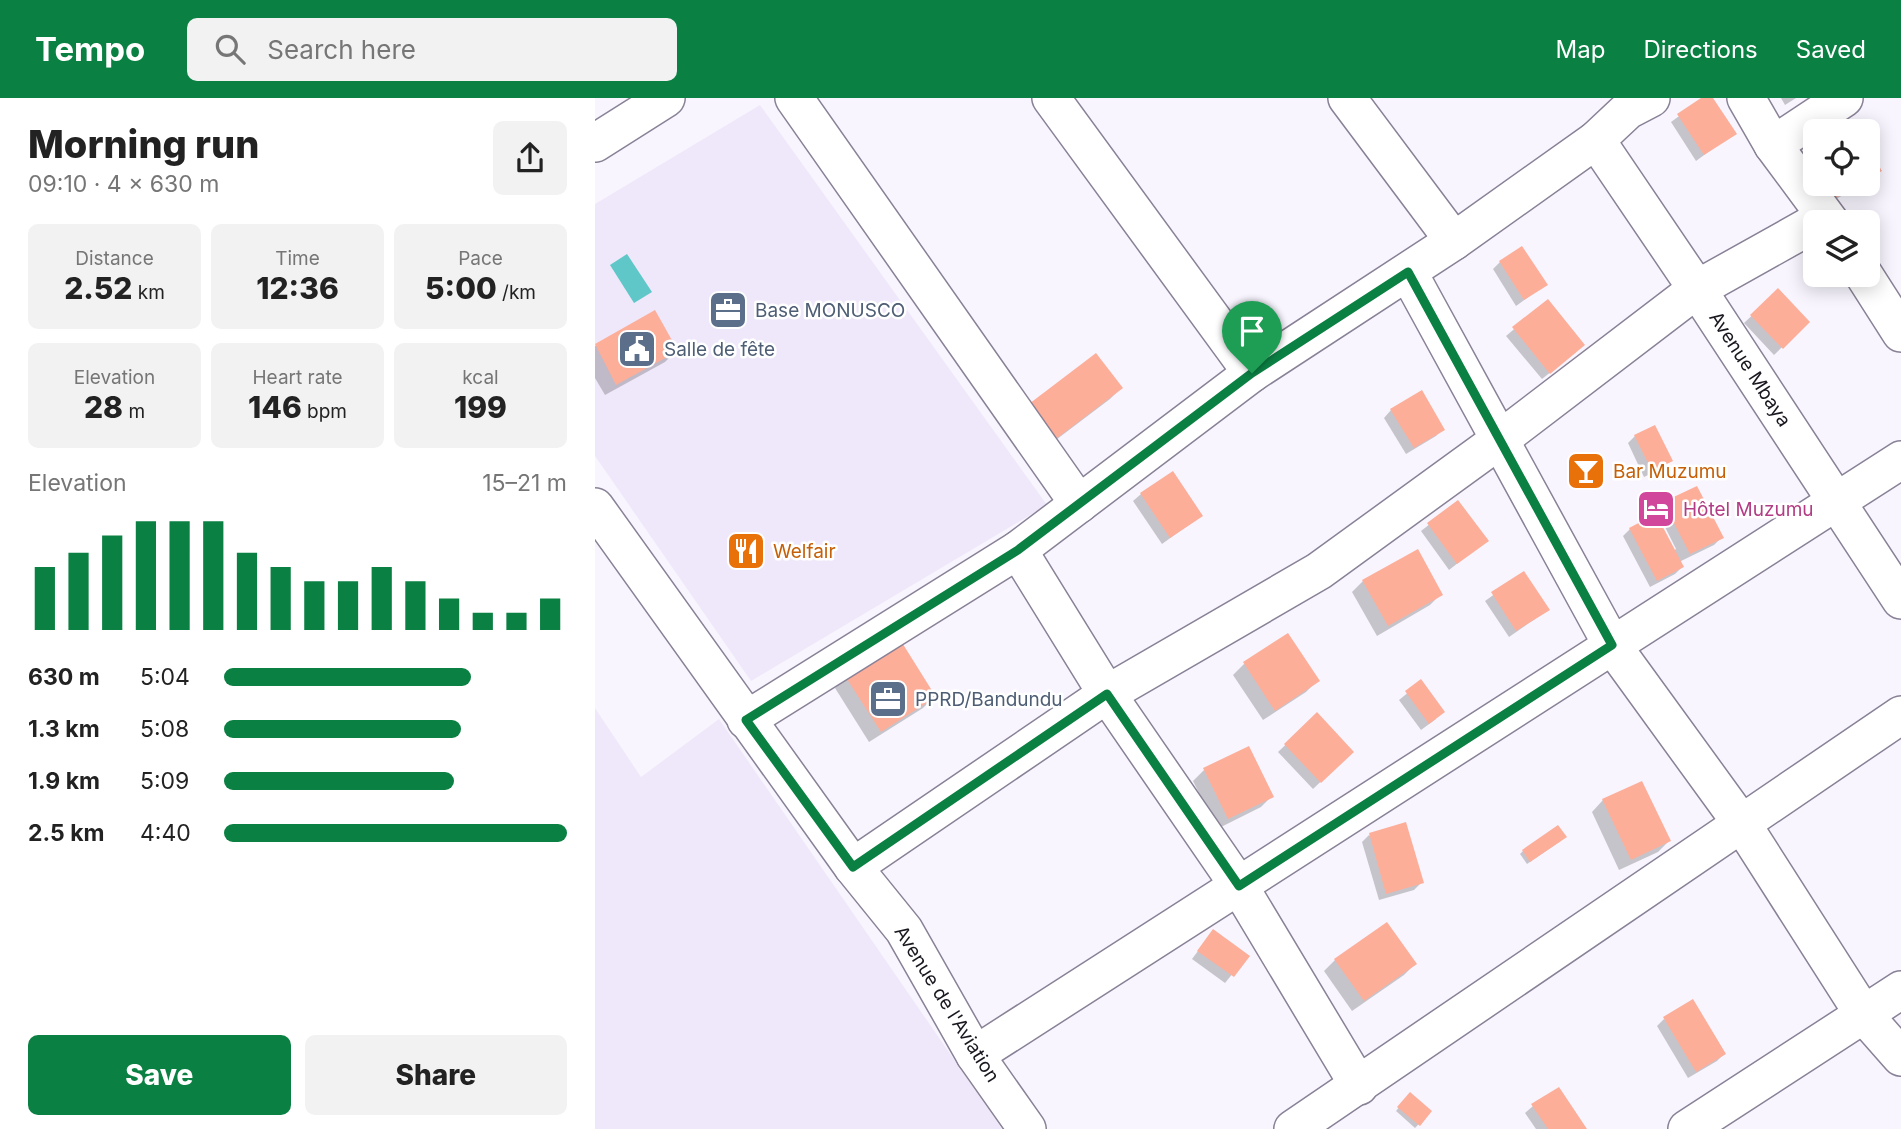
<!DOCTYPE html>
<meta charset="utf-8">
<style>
body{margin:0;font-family:Inter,sans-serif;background:#f2f2f2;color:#222;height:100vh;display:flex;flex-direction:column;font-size:26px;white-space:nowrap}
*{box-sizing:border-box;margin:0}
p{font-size:23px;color:#767676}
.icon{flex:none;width:38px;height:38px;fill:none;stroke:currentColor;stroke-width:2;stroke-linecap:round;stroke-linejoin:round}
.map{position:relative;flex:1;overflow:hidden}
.details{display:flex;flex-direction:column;background:#fff;width:595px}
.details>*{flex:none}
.tools{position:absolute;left:1208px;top:21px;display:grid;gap:14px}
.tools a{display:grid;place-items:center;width:77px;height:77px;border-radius:10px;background:#fff;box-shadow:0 4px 18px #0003;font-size:35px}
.pin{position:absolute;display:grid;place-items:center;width:60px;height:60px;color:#fff;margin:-72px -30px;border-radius:50% 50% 50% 0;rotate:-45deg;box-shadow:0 0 7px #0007}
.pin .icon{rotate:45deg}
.round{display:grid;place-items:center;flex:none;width:74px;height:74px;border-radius:10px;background:#f2f2f2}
.summary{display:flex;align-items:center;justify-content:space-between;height:119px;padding:0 28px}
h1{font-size:38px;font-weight:800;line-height:52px}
.metrics{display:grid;grid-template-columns:repeat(3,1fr);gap:10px;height:119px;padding:7px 28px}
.metrics div{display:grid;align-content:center;border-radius:10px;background:#f2f2f2;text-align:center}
.metrics b{font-size:30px;font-weight:800}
.metrics small{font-size:19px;font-weight:400}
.metrics p{font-size:19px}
.chart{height:196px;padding:14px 28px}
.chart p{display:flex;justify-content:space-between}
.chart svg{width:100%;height:126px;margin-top:7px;stroke:#0b8043;stroke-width:6}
.primary-button{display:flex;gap:14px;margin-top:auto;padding:14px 28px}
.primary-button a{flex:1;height:80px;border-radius:10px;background:#0b8043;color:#fff;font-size:28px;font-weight:800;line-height:80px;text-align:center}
.primary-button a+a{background:#f2f2f2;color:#222}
ul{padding:0 28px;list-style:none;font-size:23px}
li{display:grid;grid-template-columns:112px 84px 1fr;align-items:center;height:52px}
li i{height:18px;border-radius:9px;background:#0b8043}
header{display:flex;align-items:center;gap:42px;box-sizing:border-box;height:98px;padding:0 35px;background:#0b8043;color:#fff}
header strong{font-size:33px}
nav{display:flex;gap:38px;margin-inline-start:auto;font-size:24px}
.search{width:490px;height:63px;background:#f2f2f2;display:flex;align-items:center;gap:18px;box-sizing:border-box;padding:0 24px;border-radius:10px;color:#767676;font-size:26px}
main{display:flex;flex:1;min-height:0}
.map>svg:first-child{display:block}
.built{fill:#efe8fa}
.water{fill:#5fc7c8}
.shadow{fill:#0003}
.building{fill:#fcae99}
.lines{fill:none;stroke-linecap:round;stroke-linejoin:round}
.minor-casing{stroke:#898196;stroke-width:40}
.minor{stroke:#fff;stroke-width:37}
.route-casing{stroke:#fff;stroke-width:14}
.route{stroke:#0b8043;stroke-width:9}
.labels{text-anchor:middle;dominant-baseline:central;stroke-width:5;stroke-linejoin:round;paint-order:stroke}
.service-label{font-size:19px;fill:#4e5e75;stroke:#fff;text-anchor:start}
.street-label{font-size:19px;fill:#1a171f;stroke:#fff}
.food-label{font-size:19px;fill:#c56008;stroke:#fff;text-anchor:start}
.hotel-label{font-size:19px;fill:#b23c85;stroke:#fff;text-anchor:start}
</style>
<header>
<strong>Tempo</strong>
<div class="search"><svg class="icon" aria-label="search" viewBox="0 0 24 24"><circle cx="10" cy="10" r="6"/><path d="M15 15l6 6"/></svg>Search here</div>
<nav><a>Map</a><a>Directions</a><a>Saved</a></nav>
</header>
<main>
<section class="details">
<div class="summary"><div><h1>Morning run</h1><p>09:10 · 4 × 630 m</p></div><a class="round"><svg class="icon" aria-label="share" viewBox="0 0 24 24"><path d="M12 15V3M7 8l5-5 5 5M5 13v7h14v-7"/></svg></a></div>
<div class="metrics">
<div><p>Distance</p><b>2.52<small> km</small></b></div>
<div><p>Time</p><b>12:36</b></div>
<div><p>Pace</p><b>5:00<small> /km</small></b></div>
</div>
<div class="metrics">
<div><p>Elevation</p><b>28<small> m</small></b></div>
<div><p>Heart rate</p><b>146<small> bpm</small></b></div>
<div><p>kcal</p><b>199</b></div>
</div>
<div class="chart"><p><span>Elevation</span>15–21 m</p>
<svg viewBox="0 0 160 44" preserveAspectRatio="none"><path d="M5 44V22M15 44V17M25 44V11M35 44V6M45 44V6M55 44V6M65 44V17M75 44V22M85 44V27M95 44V27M105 44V22M115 44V27M125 44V33M135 44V38M145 44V38M155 44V33"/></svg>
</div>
<ul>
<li><b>630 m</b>5:04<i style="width:72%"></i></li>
<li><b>1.3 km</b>5:08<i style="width:69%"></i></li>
<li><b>1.9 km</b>5:09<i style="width:67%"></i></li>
<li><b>2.5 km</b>4:40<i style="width:100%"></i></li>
</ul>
<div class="primary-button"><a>Save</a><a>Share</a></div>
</section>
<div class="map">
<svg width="1306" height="1031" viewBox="0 0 1306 1031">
<rect width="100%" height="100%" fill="#f8f5fe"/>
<g class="built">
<path d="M165 7 452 407 156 583 0 358V106Z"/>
<path d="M0 610 46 679 124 621 407 1031H0Z"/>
</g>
<path class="water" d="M32 156 57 194 39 205 15 167Z"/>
<g class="shadow">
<path d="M1109 0H1116L1139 35 1101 63 1076 24Z"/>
<path d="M1186 0H1201L1190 7Z"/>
<path d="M1220 64V86H1267L1224 111 1210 69Z"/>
<path d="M905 164 950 187 921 208 898 171Z"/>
<path d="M1183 193 1213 224 1179 257 1149 225Z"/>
<path d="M952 203 981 254 947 281 911 238Z"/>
<path d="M60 215 81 253 70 264 10 297 0 280V248Z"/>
<path d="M526 290 515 301 445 354 420 321Z"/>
<path d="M796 312 848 331 841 338 811 356 789 320Z"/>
<path d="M1040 338 1075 362 1068 370 1049 379 1033 345Z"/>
<path d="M546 396 606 418 567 446 538 403Z"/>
<path d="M863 404 891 443 854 472 826 433Z"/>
<path d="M1069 406 1126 440 1119 447 1084 464 1087 469 1080 476 1055 489 1028 438 1035 431 1078 453 1081 451 1062 413Z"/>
<path d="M929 475 953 512 914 539 890 503Z"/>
<path d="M768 483 846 496 835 507 782 538 757 494Z"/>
<path d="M692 537 722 583 711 594 668 622 638 577 649 566Z"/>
<path d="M252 579 339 599 328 610 274 644 240 590Z"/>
<path d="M826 584 841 621 826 632 804 602Z"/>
<path d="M722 617 757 654 718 691 683 654Z"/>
<path d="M609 672 677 698 666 709 622 731 598 683Z"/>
<path d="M1008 702 1074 743 1063 754 1024 772 997 714Z"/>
<path d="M774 737 827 784 819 792 784 802 767 744Z"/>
<path d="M967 742 932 766 925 756 928 753Z"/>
<path d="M792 827 820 866 809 877 757 913 729 873 740 862Z"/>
<path d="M618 833 652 858 630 885 597 861Z"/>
<path d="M1069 921 1129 956 1122 963 1093 980 1062 928Z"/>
<path d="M815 996 835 1014 820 1030 801 1013Z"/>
<path d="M938 1008 990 1031H941L930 1015Z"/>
</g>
<g class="building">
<path d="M1106 0H1118L1142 36 1109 57 1082 16Z"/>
<path d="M1272 48 1287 73 1272 81Z"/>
<path d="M1220 86H1265L1232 105Z"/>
<path d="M927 148 953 187 929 202 904 163Z"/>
<path d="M1183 190 1215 224 1188 251 1155 217Z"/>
<path d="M953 201 990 247 955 276 917 229Z"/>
<path d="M60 212 83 253 21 287 0 246Z"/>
<path d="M501 255 528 290 457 344 430 309Z"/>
<path d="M827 292 850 332 819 350 795 311Z"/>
<path d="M1060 327 1078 363 1057 373 1039 337Z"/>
<path d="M578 373 608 418 575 440 545 395Z"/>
<path d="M1102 388 1129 440 1095 456 1068 404Z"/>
<path d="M863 402 894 443 862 466 832 425Z"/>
<path d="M1061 416 1089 469 1062 483 1034 430Z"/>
<path d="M823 451 848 497 793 528 767 482Z"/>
<path d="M929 473 955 512 921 533 896 494Z"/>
<path d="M693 535 725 583 680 613 648 564Z"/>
<path d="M306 543 341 599 286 634 250 578Z"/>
<path d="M826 581 850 614 834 626 810 593Z"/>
<path d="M722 614 759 654 726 685 689 646Z"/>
<path d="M654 648 679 699 633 721 608 670Z"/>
<path d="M1047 683 1076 743 1036 762 1007 701Z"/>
<path d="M811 724 829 785 791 796 774 735Z"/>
<path d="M963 727 972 739 935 764 927 752Z"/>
<path d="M792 824 822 866 769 903 739 861Z"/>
<path d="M618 831 655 858 639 879 602 853Z"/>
<path d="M1098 901 1131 956 1101 974 1068 919Z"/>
<path d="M964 989 992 1031H953L936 1006Z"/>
<path d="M815 994 837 1013 825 1028 802 1009Z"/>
</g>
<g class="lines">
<defs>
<g id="minor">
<path d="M199 0 484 406"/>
<path d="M456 0 657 275"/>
<path d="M752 0 859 143"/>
<path d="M1151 0 1178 47 1235 124"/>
<path d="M1001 42 1102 191 1306 502"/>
<path d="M0 45 71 0"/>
<path d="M1178 47 1249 0"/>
<path d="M813 174 1017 547 1147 726 1269 917 1306 959"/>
<path d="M1269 177 1306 235"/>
<path d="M0 409 258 769 309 832 380 957 432 1031"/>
<path d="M423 452 512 596 644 788 764 988"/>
<path d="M151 622 423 452 657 275 859 143 1001 42 1033 12 1056 0"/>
<path d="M258 769 512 596 724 473 903 343 1102 191 1220 125"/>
<path d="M380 957 1306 362"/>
<path d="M698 1031 1306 617"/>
<path d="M1092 1031 1306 892"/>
</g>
</defs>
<use href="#minor" class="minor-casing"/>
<use href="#minor" class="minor"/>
</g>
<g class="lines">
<defs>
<path id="route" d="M813 174 1017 547 644 788 512 596 258 769 151 622 423 452 657 275Z"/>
</defs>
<use href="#route" class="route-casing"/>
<use href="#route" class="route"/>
</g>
<defs>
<symbol id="office-square" viewBox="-11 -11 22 22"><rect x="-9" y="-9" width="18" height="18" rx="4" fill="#5c6f8a" stroke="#fff"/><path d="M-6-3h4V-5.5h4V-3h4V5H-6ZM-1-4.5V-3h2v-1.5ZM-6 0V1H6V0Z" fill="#fff"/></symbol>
<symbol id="civic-square" viewBox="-11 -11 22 22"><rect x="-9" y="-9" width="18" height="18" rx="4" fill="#5c6f8a" stroke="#fff"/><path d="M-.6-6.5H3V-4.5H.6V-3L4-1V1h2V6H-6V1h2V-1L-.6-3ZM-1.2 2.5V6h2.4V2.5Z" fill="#fff"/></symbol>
<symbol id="bar-square" viewBox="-11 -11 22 22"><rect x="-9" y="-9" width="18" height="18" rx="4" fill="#e8710a" stroke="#fff"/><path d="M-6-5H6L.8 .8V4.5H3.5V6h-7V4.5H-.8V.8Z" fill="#fff"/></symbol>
<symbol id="hotel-square" viewBox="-11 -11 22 22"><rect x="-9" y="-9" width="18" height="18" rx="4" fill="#d1479c" stroke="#fff"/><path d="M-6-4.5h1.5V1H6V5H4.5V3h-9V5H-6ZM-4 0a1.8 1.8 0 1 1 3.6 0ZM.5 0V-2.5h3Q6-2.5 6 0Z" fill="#fff"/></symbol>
<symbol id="restaurant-square" viewBox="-11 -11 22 22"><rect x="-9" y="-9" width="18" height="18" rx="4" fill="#e8710a" stroke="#fff"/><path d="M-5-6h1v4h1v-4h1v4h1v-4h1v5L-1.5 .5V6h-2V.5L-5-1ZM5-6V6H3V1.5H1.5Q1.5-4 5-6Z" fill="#fff"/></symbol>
</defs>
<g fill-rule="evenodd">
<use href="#office-square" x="111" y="190" width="44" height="44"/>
<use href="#civic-square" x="20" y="229" width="44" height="44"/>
<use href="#bar-square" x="969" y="351" width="44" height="44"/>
<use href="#hotel-square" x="1039" y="389" width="44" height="44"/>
<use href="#restaurant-square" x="129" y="431" width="44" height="44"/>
<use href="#office-square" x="271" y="579" width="44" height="44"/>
</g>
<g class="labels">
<g class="service-label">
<text x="160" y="212">Base MONUSCO</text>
<text x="69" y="251">Salle de fête</text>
<text x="320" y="601">PPRD/Bandundu</text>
</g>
<g class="street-label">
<text transform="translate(1155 271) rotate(57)">Avenue Mbaya</text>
<text transform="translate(352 906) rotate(58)">Avenue de l'Aviation</text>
</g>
<g class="food-label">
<text x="1018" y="373">Bar Muzumu</text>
<text x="178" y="453">Welfair</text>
</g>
<g class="hotel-label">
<text x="1088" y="411">Hôtel Muzumu</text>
</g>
</g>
</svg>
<div class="tools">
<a><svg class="icon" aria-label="locate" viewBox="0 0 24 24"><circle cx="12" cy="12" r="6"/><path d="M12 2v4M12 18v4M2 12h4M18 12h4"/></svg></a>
<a><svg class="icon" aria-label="layers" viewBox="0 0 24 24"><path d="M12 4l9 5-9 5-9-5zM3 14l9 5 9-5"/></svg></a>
</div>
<div class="pin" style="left:657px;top:275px;background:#1e9e55"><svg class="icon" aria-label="arrive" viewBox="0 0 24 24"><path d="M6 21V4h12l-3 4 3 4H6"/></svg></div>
</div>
</main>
